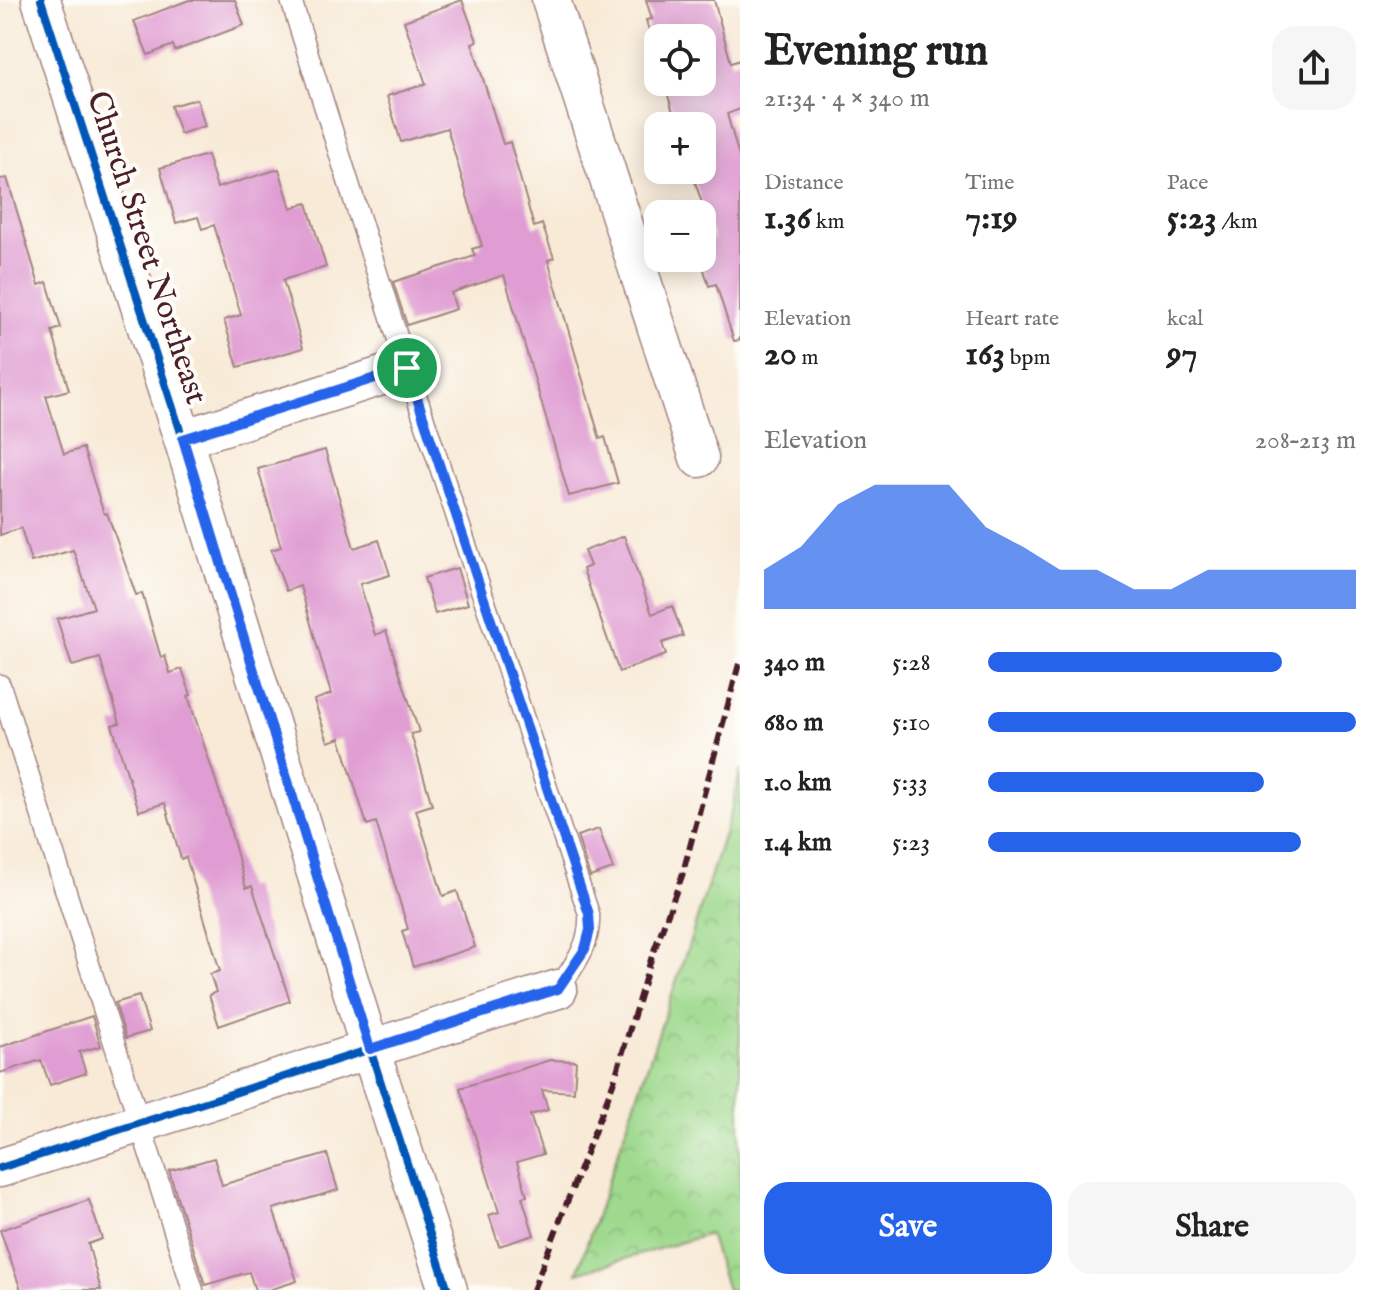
<!DOCTYPE html>
<meta charset="utf-8">
<style>
body{margin:0;font-family:"IM FELL English",serif;background:#f6f6f6;color:#222;height:100vh;display:flex;flex-direction:column;font-size:30px;white-space:nowrap}
*{box-sizing:border-box;margin:0}
p{font-size:26px;color:#767676}
.icon{flex:none;width:44px;height:44px;fill:none;stroke:currentColor;stroke-width:2;stroke-linecap:round;stroke-linejoin:round}
.map{position:relative;flex:1;overflow:hidden}
.panel{display:flex;flex-direction:column;background:#fff;width:640px}
.panel>*{flex:none}
.buttons{position:absolute;left:644px;top:24px;display:grid;gap:16px}
.buttons a{display:grid;place-items:center;width:72px;height:72px;border-radius:16px;background:#fff;box-shadow:0 4px 20px #0003;font-size:40px}
.pin{position:absolute;display:grid;place-items:center;width:68px;height:68px;color:#fff;margin:-34px;border:4px solid #fff;border-radius:50%;box-shadow:0 2px 8px #0007}
.round{display:grid;place-items:center;flex:none;width:84px;height:84px;border-radius:24px;background:#f6f6f6}
.summary{display:flex;align-items:center;justify-content:space-between;height:136px;padding:0 24px}
h1{font-size:44px;font-weight:700;line-height:60px}
.stats{display:grid;grid-template-columns:repeat(3,1fr);gap:12px;height:136px;padding:8px 24px}
.stats div{display:grid;align-content:center}
.stats b{font-size:34px;font-weight:700}
.stats small{font-size:22px;font-weight:400}
.stats p{font-size:22px}
.chart{height:224px;padding:16px 24px}
.chart p{display:flex;justify-content:space-between}
.chart svg{width:100%;height:144px;margin-top:8px;fill:#2563eb;opacity:.7}
.button{display:flex;gap:16px;margin-top:auto;padding:16px 24px}
.button a{flex:1;height:92px;border-radius:24px;background:#2563eb;color:#fff;font-size:32px;font-weight:700;line-height:92px;text-align:center}
.button a+a{background:#f6f6f6;color:#222}
ul{padding:0 24px;list-style:none;font-size:26px}
li{display:grid;grid-template-columns:128px 96px 1fr;align-items:center;height:60px}
li i{height:20px;border-radius:10px;background:#2563eb}
main{display:flex;flex:1;min-height:0}
.map>svg:first-child{display:block}
.park{fill:url(#park-crowns);stroke:#747c5c;stroke-width:2}
.building{fill:#e09dd3}
.lines{fill:none;stroke-linecap:round;stroke-linejoin:round}
.service-casing{stroke:#a18481;stroke-width:23}
.minor-casing{stroke:#a18481;stroke-width:41}
.service{stroke:#fff;stroke-width:20}
.minor{stroke:#fff;stroke-width:38}
.rail{stroke:#4a1f2b;stroke-width:6;stroke-dasharray:12 6;stroke-linecap:butt}
.cycleway-casing{stroke:#fdfcf7;stroke-width:13}
.cycleway{stroke:#0057b8;stroke-width:8}
.route-casing{stroke:#fff;stroke-width:16}
.route{stroke:#2563eb;stroke-width:10}
.labels{text-anchor:middle;dominant-baseline:central;stroke-width:8;stroke-linejoin:round;paint-order:stroke}
.street-label{font-size:32px;fill:#4a1f2b;stroke:#fdfcf7}
</style>
<main>
<div class="map">
<svg width="740" height="1290" viewBox="0 0 740 1290">
<defs>
<pattern id="park-crowns" width="20" height="18" patternUnits="userSpaceOnUse" patternTransform="scale(2)"><rect width="20" height="18" fill="#9ed98d"/><path d="M2 6a3 3 0 1 1 6 0M12 15a3 3 0 1 1 6 0" fill="none" stroke="#8aba7a"/></pattern>
</defs>
<rect width="100%" height="100%" fill="#fdfcf7"/>
<filter id="ink" filterUnits="userSpaceOnUse"><feTurbulence type="fractalNoise" baseFrequency=".0125" numOctaves="2"/><feDisplacementMap in="SourceGraphic" scale="16" xChannelSelector="R" yChannelSelector="G"/><feConvolveMatrix kernelMatrix="1 2 1 2 8 2 1 2 1" color-interpolation-filters="sRGB"/></filter>
<filter id="wash" filterUnits="userSpaceOnUse"><feTurbulence type="fractalNoise" baseFrequency=".006" numOctaves="4" result="noise"/><feDisplacementMap in="SourceGraphic" scale="32" xChannelSelector="R" yChannelSelector="G"/><feGaussianBlur stdDeviation="1.8" result="paint"/><feColorMatrix in="noise" values="0 0 0 0 0 0 0 0 0 0 0 0 0 0 0 0 0 1.4 0 .05"/><feComposite in="paint" operator="in"/></filter>
<g filter="url(#wash)">
<rect width="100%" height="100%" fill="#f8ead7"/>
<path class="park" d="M740 770V1290H727L709 1234 577 1273 691 938 732 808Z"/>
<g id="blocks">
<g class="building">
<path d="M189 0H235L244 25 175 51 173 45 148 55 134 21Z"/>
<path d="M462 0 477 41 472 43 503 144 510 142 534 227 542 224 554 258 548 260 600 439 605 437 618 483 569 496 504 275 451 293 456 309 407 325 393 282 475 256 472 249 482 246 447 128 401 142 387 96 426 84 404 21Z"/>
<path d="M646 0H714L731 63 740 60V109L727 114 740 160V340L734 341 716 284 709 286 702 263V243L714 239 691 170H702V126H677L664 82H702V38H658V61L646 20 652 19Z"/>
<path d="M197 99 205 126 180 134 171 106Z"/>
<path d="M207 155 217 188 279 169 291 208 307 203 326 267 283 280 303 348 238 367 224 320 241 315 214 225 202 229 198 217 176 223 160 168Z"/>
<path d="M7 178 39 285 47 282 61 328 52 331 69 390 46 396 64 454 83 448 104 514 107 513 136 595 142 593 161 658 165 656 170 673 182 669 191 695 188 696 223 803 246 888 252 886 290 1001 219 1026 209 995 216 992 210 974 220 971 186 857 181 859 165 803 139 811 112 725 120 723 100 658 72 666 57 619 94 608 73 550 31 562 21 528 0 535V179Z"/>
<path d="M325 450 354 548 379 540 390 575 360 584 375 635 386 631 419 732 411 734 432 805 416 810 443 896 457 891 475 947 413 967 402 931 408 929 376 822 367 825 340 738 328 742 314 700 331 694 300 586 286 591 271 550 281 547 258 469Z"/>
<path d="M624 536 652 614 672 606 683 636 662 643 666 655 619 672 583 569 590 566 584 551Z"/>
<path d="M457 568 468 604 435 614 424 578Z"/>
<path d="M599 829 613 869 590 877 577 836Z"/>
<path d="M139 996 150 1031 126 1038 115 1003Z"/>
<path d="M92 1016 101 1046 79 1052 86 1073 50 1085 41 1060 0 1073V1047Z"/>
<path d="M550 1060 576 1061 574 1092 542 1090 548 1110 530 1115 543 1154 517 1162 527 1196 522 1197 534 1235 499 1246 489 1215 499 1212 460 1088Z"/>
<path d="M327 1154 338 1190 273 1209 297 1281 269 1290H255L249 1272 205 1285 169 1171 214 1158 222 1185Z"/>
<path d="M89 1200 102 1239 88 1244 101 1290H21L0 1230Z"/>
</g>
</g>
</g>
<g filter="url(#ink)">
<use href="#blocks" fill-opacity="0" stroke="#a18481" stroke-width="2"/>
<g class="lines">
<defs>
<g id="service">
<path d="M291 0 407 368 589 914C591 945 575 964 558 989"/>
<path d="M0 685 193 1290"/>
</g>
<g id="minor">
<path d="M41 0 183 439 370 1049 448 1290"/>
<path d="M551 0 699 458"/>
<path d="M183 439 407 368"/>
<path d="M0 1168 558 989"/>
</g>
</defs>
<use href="#service" class="service-casing"/>
<use href="#minor" class="minor-casing"/>
<use href="#service" class="service"/>
<use href="#minor" class="minor"/>
<path class="rail" d="M533 1290 614 1081 652 956 682 876 740 660"/>
<defs>
<g id="cycleway">
<path d="M41 0 183 439 370 1049 448 1290"/>
<path d="M0 1168 558 989"/>
</g>
</defs>
<use href="#cycleway" class="cycleway-casing"/>
<use href="#cycleway" class="cycleway"/>
</g>
</g>
<g class="lines" filter="url(#ink)">
<defs>
<path id="route" d="M407 368 589 914 590 930 585 949 558 989 370 1049 183 439Z"/>
</defs>
<use href="#route" class="route-casing"/>
<use href="#route" class="route"/>
</g>
<g class="labels">
<g class="street-label">
<text transform="translate(146 248) rotate(72)">Church Street Northeast</text>
</g>
</g>
</svg>
<div class="buttons">
<a><svg class="icon" aria-label="locate" viewBox="0 0 24 24"><circle cx="12" cy="12" r="6"/><path d="M12 2v4M12 18v4M2 12h4M18 12h4"/></svg></a>
<a>+</a>
<a>−</a>
</div>
<div class="pin" style="left:407px;top:368px;background:#1e9e55"><svg class="icon" aria-label="arrive" viewBox="0 0 24 24"><path d="M6 21V4h12l-3 4 3 4H6"/></svg></div>
</div>
<section class="panel">
<div class="summary"><div><h1>Evening run</h1><p>21:34 · 4 × 340 m</p></div><a class="round"><svg class="icon" aria-label="share" viewBox="0 0 24 24"><path d="M12 15V3M7 8l5-5 5 5M5 13v7h14v-7"/></svg></a></div>
<div class="stats">
<div><p>Distance</p><b>1.36<small> km</small></b></div>
<div><p>Time</p><b>7:19</b></div>
<div><p>Pace</p><b>5:23<small> /km</small></b></div>
</div>
<div class="stats">
<div><p>Elevation</p><b>20<small> m</small></b></div>
<div><p>Heart rate</p><b>163<small> bpm</small></b></div>
<div><p>kcal</p><b>97</b></div>
</div>
<div class="chart"><p><span>Elevation</span>208–213 m</p>
<svg viewBox="0 0 160 44" preserveAspectRatio="none"><path d="M0 44V32L10 25L20 12L30 6L40 6L50 6L60 19L70 25L80 32L90 32L100 38L110 38L120 32L130 32L140 32L150 32L160 32V44z"/></svg>
</div>
<ul>
<li><b>340 m</b>5:28<i style="width:80%"></i></li>
<li><b>680 m</b>5:10<i style="width:100%"></i></li>
<li><b>1.0 km</b>5:33<i style="width:75%"></i></li>
<li><b>1.4 km</b>5:23<i style="width:85%"></i></li>
</ul>
<div class="button"><a>Save</a><a>Share</a></div>
</section>
</main>
